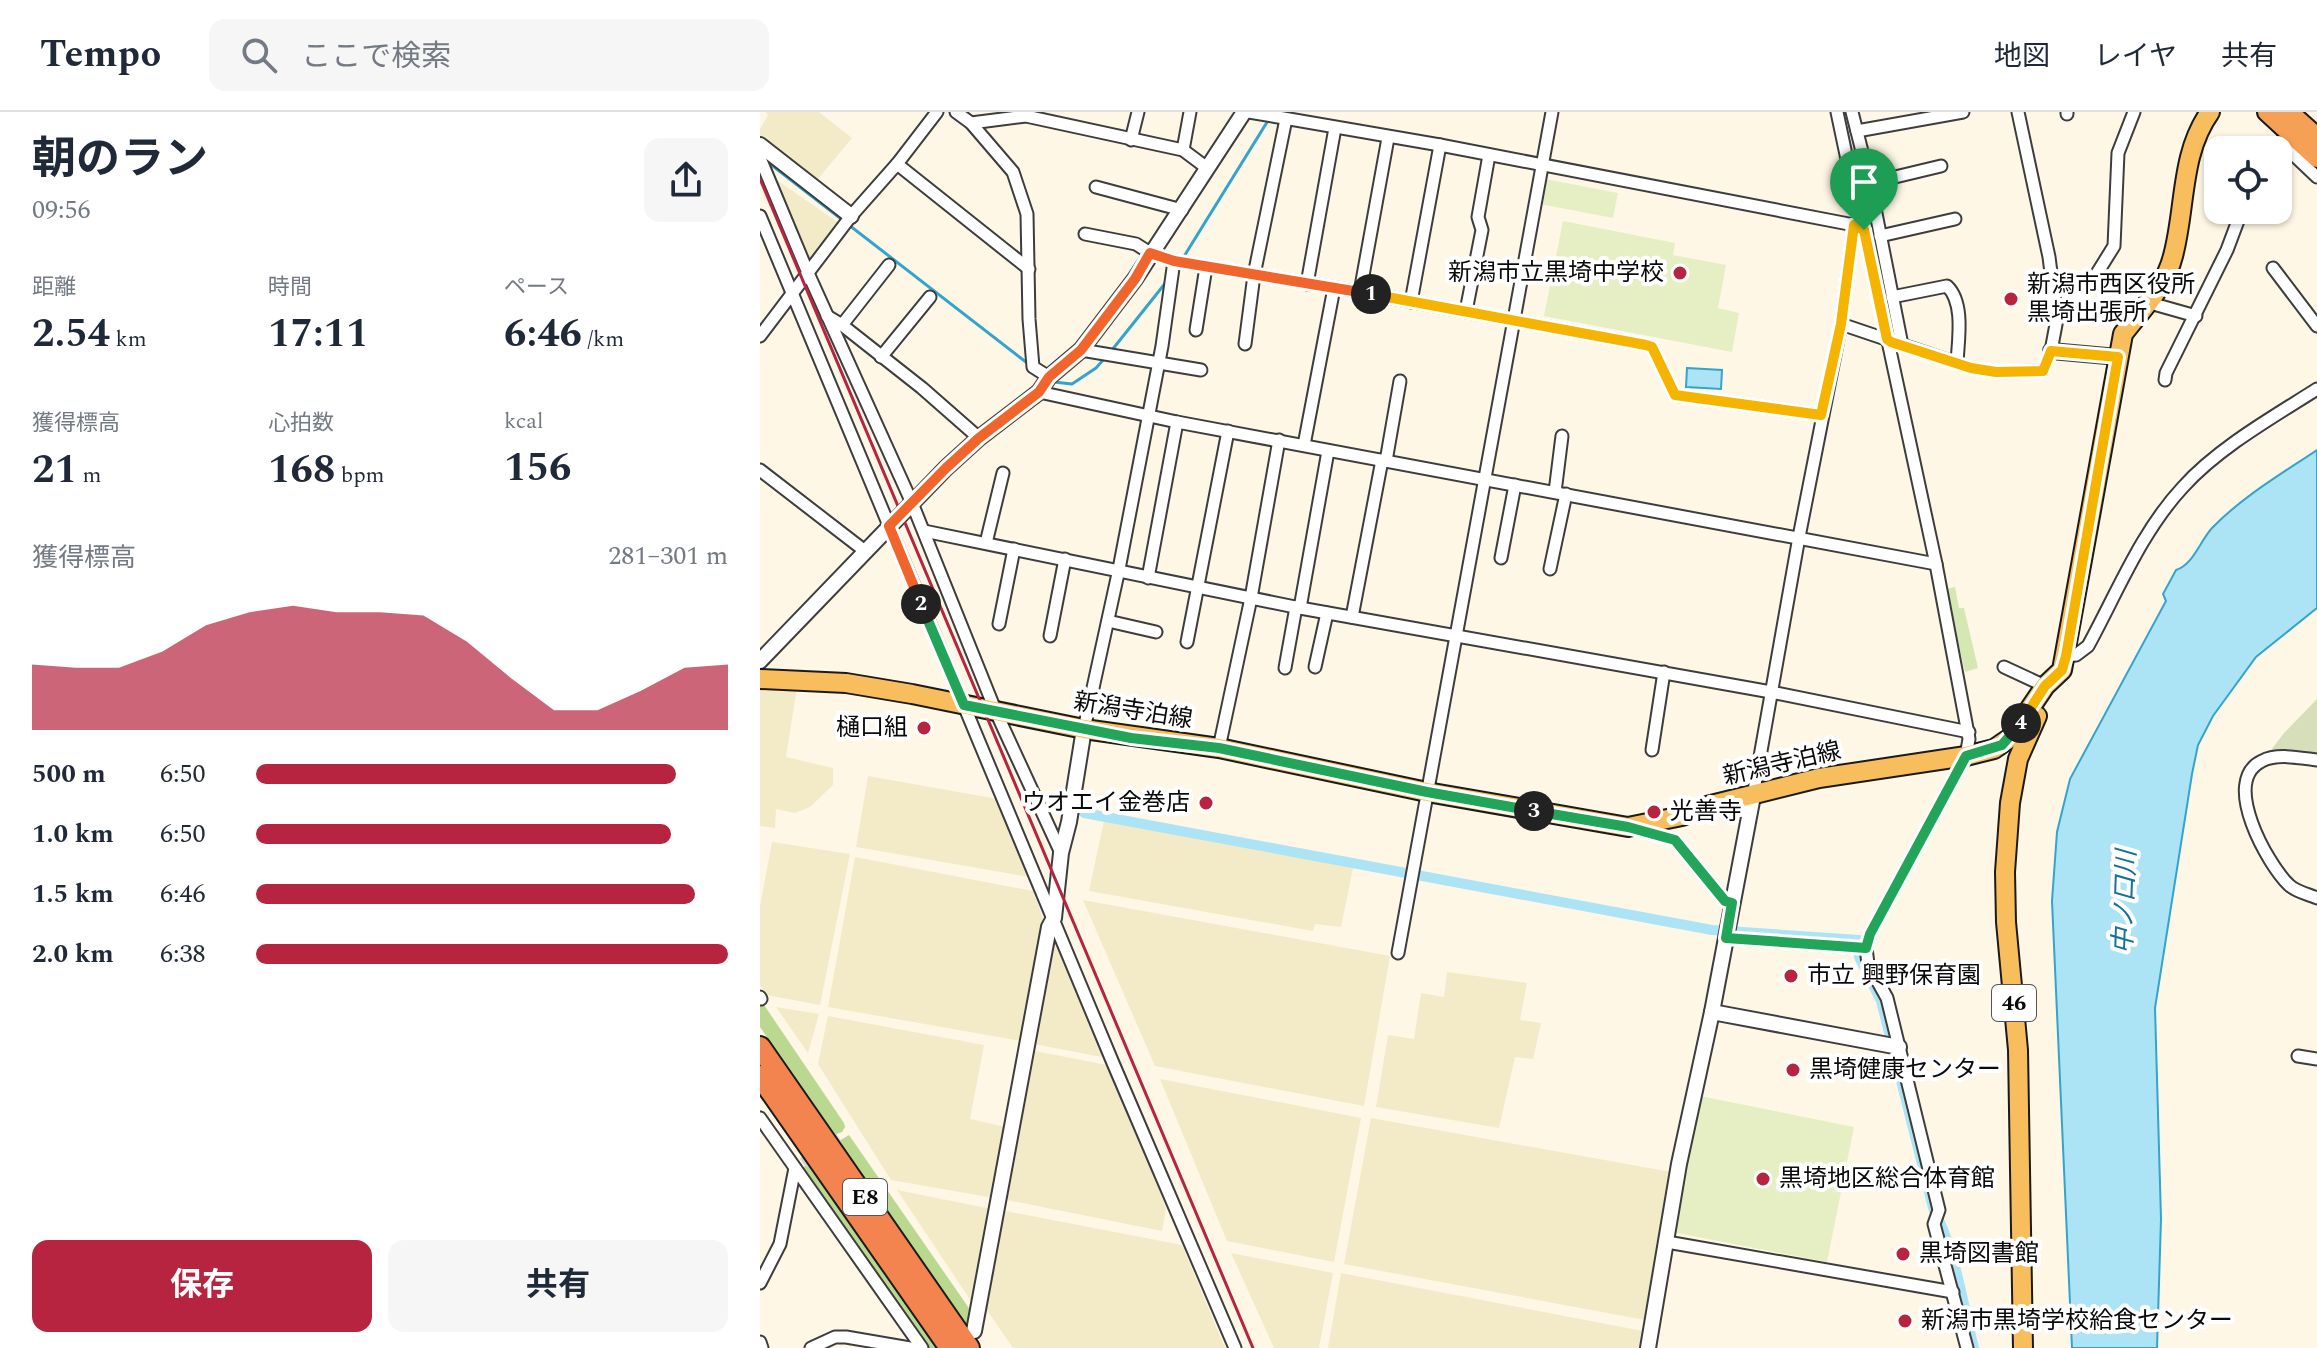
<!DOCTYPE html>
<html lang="ja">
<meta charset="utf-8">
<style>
body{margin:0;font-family:Spectral,"Noto Sans JP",serif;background:#f6f6f7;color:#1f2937;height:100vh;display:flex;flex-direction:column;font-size:30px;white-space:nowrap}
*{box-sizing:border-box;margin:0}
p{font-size:26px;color:#747a83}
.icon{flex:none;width:44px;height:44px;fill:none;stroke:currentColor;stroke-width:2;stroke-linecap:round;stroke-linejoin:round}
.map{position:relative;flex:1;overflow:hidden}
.sheet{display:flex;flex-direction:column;background:#fff;width:760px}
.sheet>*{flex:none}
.controls{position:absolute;left:1444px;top:24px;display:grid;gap:16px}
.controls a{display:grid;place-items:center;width:88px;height:88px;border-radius:16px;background:#fff;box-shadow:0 2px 6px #0004;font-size:40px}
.pin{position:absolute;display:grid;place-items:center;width:68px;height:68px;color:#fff;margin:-82px -34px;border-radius:50% 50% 50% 0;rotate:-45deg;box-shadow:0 0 8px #0007}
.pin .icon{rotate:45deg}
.km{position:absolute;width:40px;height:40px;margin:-20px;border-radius:50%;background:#222;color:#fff;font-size:22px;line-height:40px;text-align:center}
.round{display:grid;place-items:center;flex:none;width:84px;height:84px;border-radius:16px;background:#f6f6f7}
.head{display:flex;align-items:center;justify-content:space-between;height:136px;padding:0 32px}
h1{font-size:44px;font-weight:700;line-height:60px}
.metrics{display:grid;grid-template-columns:repeat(3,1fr);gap:12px;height:136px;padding:8px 32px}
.metrics div{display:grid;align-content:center}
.metrics b{font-size:40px;font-weight:700}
.metrics small{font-size:22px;font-weight:400}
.metrics p{font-size:22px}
.chart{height:224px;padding:16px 32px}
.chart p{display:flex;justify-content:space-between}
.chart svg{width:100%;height:144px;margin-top:8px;fill:#b7243f;opacity:.7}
.action{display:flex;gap:16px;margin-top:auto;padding:16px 32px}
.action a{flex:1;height:92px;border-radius:16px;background:#b7243f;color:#fff;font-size:32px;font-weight:700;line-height:92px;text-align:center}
.action a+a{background:#f6f6f7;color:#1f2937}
ul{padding:0 32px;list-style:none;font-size:26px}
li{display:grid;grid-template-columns:128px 96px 1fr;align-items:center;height:60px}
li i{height:20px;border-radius:10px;background:#b7243f}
header{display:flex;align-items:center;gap:48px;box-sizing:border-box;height:112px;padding:0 40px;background:#fff;border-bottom:2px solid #e0e1e3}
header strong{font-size:38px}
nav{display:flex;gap:44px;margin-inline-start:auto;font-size:28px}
.search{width:560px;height:72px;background:#f6f6f7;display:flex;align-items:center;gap:20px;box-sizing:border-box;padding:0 28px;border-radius:16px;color:#747a83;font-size:30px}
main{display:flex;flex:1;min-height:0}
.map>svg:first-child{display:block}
.farmland{fill:#f3eac8}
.green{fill:#d5e7b2}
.forest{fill:#bbd891}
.cemetery{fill:#d7deba}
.pitch{fill:#e6efc3}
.water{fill:#ace4f5;stroke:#33a4cc;stroke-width:2}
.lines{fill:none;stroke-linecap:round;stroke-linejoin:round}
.stream{stroke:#33a4cc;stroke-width:3}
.canal{stroke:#ace4f5;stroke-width:10}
.minor-tunnel{stroke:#dad3c5;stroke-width:11;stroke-dasharray:11 5.5;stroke-linecap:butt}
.minor-casing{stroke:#3d3d3d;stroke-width:15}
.tertiary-casing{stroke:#3d3d3d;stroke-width:18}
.primary-casing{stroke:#1b1b1b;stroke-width:22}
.trunk-casing{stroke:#1b1b1b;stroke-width:22}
.motorway-casing{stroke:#1b1b1b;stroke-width:24}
.minor{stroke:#fff;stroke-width:11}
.tertiary{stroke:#fff;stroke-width:14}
.primary{stroke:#f8bd5d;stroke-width:18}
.trunk{stroke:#f6a056;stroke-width:18}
.motorway{stroke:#f4844f;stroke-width:20}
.rail{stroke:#b7243f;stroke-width:3}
.split-1-casing{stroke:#fff;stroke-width:16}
.split-2-casing{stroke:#fff;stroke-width:16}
.split-3-casing{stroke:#fff;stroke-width:16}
.split-4-casing{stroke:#fff;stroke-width:16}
.split-5-casing{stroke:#fff;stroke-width:16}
.split-1{stroke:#f5b400;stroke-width:10}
.split-2{stroke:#f0652b;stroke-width:10}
.split-3{stroke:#22a559;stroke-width:10}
.split-4{stroke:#22a559;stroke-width:10}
.split-5{stroke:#f5b400;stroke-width:10}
.poi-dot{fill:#b7243f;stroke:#fff;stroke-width:3}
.labels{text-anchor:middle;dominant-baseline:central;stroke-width:8;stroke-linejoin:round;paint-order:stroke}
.shield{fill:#fff;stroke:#545454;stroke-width:2}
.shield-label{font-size:22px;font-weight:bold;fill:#0a0a0a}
.poi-label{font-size:24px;fill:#0a0a0a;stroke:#fff;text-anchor:start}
.street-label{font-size:24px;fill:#0a0a0a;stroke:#fff}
.water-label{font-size:26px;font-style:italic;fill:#157199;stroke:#fff}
</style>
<header>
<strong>Tempo</strong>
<div class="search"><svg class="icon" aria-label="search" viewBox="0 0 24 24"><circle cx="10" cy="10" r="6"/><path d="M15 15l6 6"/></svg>ここで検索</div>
<nav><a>地図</a><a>レイヤ</a><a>共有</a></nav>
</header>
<main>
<section class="sheet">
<div class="head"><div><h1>朝のラン</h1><p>09:56</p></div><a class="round"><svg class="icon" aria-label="share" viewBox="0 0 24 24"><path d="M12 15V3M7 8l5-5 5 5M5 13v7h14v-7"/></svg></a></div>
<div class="metrics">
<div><p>距離</p><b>2.54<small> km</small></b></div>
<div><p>時間</p><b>17:11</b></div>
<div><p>ペース</p><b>6:46<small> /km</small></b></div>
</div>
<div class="metrics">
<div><p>獲得標高</p><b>21<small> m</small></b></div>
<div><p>心拍数</p><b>168<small> bpm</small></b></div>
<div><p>kcal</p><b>156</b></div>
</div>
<div class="chart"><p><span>獲得標高</span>281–301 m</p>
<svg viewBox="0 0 160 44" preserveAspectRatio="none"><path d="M0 44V24L10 25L20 25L30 20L40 12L50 8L60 6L70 8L80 8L90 9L100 17L110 28L120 38L130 38L140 32L150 25L160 24V44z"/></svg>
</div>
<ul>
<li><b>500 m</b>6:50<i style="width:89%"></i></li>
<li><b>1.0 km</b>6:50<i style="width:88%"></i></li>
<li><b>1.5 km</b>6:46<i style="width:93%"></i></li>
<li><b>2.0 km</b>6:38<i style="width:100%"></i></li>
</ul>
<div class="action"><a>保存</a><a>共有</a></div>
</section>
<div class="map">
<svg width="1557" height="1236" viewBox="0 0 1557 1236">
<rect width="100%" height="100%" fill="#fff7e6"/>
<g class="farmland">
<path d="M6 0H59L92 26 57 68 0 25V17L8 3Z"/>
<path d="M14 66 80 112 51 149Z"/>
<path d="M0 572 37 575 26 645 73 656V673L50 695 35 701 16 697 15 716 0 714Z"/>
<path d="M108 664 238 687 269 765 96 735Z"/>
<path d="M344 709 593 756 581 815 555 812 553 819 329 779Z"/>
<path d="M12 730 90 742 60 893 6 883 0 873V794Z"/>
<path d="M95 745 273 779 284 809 261 929 68 895Z"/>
<path d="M323 788 630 844 604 994 395 954Z"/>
<path d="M295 826 347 946 274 932Z"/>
<path d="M687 860 767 871 760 908 781 911 773 947 755 945 739 1016 616 995 628 923 654 927 661 881 684 885Z"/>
<path d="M16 895 59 902 48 941Z"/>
<path d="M68 904 224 933 210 1007 246 1015 234 1086 131 1068 58 952Z"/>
<path d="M275 939 352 954 406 1096 402 1119 247 1088Z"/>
<path d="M400 967 601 1006 574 1150 467 1129Z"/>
<path d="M611 1006 911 1060 885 1208 584 1152Z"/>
<path d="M137 1078 232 1097 213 1192Z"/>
<path d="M245 1099 422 1133 465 1236H253L226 1197Z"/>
<path d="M471 1141 573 1161 559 1236H514Z"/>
<path d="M581 1161 883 1219 880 1236H568Z"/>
</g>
<path class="green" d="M1195 475 1199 496H1204L1218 556 1205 560 1186 477Z"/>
<g class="forest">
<path d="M0 887 84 1011 85 1015 82 1020 74 1023 0 915Z"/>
<path d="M89 1023 213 1202V1209L206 1213 79 1029Z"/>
<path d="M49 1052 178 1236H164L40 1057Z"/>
</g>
<path class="cemetery" d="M1557 587V642H1508L1524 621Z"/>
<g class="pitch">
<path d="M785 67 858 81 853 106 780 92Z"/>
<path d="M803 109 915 131 913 143 966 153 958 196 979 201 972 240 784 204Z"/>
<path d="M940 984 1094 1015 1067 1150 912 1120Z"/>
</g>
<g class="water">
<path d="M927 256 962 258 961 277 926 275Z"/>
<path d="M1557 338V496L1496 545 1453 604 1438 633 1432 662 1395 896 1401 1107 1397 1236H1312L1292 789 1297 720 1310 667 1406 489 1403 482 1416 458C1433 453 1440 429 1452 416 1482 385 1521 362 1557 338Z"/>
</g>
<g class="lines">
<g class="stream">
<path d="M5 48 271 254"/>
<path d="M423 146 509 7"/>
<path d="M352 238 407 169"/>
<path d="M294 270 312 272 336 256 344 247"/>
</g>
<path class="canal" d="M324 701 952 818 1099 828V845L1121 889 1173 1096C1195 1135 1203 1192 1214 1236"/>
<path class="minor-tunnel" d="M43 1051 83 1024"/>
<defs>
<g id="minor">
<path d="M196 0 211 11 253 60 267 102 269 207 273 255 289 265"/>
<path d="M489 0 680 33 1094 113 1104 118 1176 452 1209 627 1206 644 1110 822 1106 836 1108 852 1127 886 1179 1098 1174 1112 1207 1236"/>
<path d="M1092 0 1110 71 1142 233"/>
<path d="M1307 0V2"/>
<path d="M211 11 266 4 423 38 447 56"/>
<path d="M1097 19 1203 0"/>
<path d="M371 28 378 0"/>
<path d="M1520 30 1557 65"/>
<path d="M423 38 430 0"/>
<path d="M0 46 48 161 152 391 236 600 301 741"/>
<path d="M137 52 269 157"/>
<path d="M1110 71 1181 54"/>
<path d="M336 75 422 98"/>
<path d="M0 104 353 951 475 1236"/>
<path d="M325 122 376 132 390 141 414 149 600 180 886 233 892 235 915 283 1061 303"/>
<path d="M1120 124 1195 107"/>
<path d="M1513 156 1557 214"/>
<path d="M547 172 575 16"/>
<path d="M600 180 628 26"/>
<path d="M1132 185 1187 174C1205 191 1198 229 1197 251"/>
<path d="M1393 186 1397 193 1436 204"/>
<path d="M651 190 680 33"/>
<path d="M706 199 722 118 718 105 729 43"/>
<path d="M67 204 82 213 162 276 219 326"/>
<path d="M1297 207 1331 171 1354 134 1358 41 1374 0"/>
<path d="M1081 212 1211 256 1236 260 1283 259 1291 239 1297 207 1289 145 1258 0"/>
<path d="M82 213 129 153"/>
<path d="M436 218 446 155"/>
<path d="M0 224 91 104 137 52 177 0"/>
<path d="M485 232 494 163 526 7"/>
<path d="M321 238 441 258"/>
<path d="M121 245 170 185"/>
<path d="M1405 268 1406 261 1467 138 1482 98"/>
<path d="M279 280 417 310 1176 452"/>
<path d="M544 333 574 176"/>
<path d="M626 349 640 269"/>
<path d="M0 358 105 439"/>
<path d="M795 380 802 324"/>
<path d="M164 419 540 496 1011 580 1209 620"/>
<path d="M226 431 243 361"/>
<path d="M741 446 755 373"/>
<path d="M790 457 806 382"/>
<path d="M388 466 417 310"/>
<path d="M540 496 568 339"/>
<path d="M592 505 622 348"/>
<path d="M348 509 396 520"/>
<path d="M239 512 254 437"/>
<path d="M290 524 305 447"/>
<path d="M427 530 468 319"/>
<path d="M1306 544 1316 543 1328 534C1357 481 1381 420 1423 375 1458 336 1513 305 1557 277"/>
<path d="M555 555 567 501"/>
<path d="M1244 555 1285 574"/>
<path d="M525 556 536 495"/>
<path d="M324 617 359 457 402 234 414 149"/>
<path d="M459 636 491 486 519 328"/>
<path d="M892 638 904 560"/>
<path d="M1557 648C1540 646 1517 641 1502 649 1460 669 1508 753 1529 773 1536 780 1548 782 1557 786"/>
<path d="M993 684 1039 425 1081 212 1094 113 1100 109 1077 0"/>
<path d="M875 716 915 728 965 789 972 791"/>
<path d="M966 826 1106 836"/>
<path d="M638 841 792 0"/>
<path d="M0 885 1 887"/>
<path d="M1538 944 1557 947"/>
<path d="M0 1006 162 1236"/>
<path d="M907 1130 1193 1180"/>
<path d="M0 1171 20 1132 35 1056"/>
<path d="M0 1230 2 1236"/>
<path d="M51 1236 75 1225H86L150 1236"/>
</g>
<g id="tertiary">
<path d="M0 33 91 104"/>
<path d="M1291 239 1358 245"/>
<path d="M0 549 186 356 219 326 279 280 289 265 321 238 375 167 484 0"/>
<path d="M952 900 1139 935"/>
<path d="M214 1219 289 815 294 806 301 741 309 710 324 617"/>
<path d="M888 1236 919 1052 952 900 993 684"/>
</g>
<g id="primary">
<path d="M0 567 86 571 152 582 324 617 459 636 667 680 868 715 922 704 947 694 1059 666 1206 644 1234 637 1250 626 1285 574 1302 558 1363 222C1382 197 1405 176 1413 144 1426 96 1420 42 1450 0"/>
<path d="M1263 1236 1258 938 1246 810 1245 760 1250 691 1258 647 1277 604"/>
</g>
<g id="trunk">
<path d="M1507 0 1557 46"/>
<path d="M1529 0 1557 25"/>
</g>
<g id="motorway">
<path d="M0 935 209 1236"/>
<path d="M0 964 190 1236"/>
</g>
</defs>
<use href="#minor" class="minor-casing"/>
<use href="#tertiary" class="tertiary-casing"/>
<use href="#primary" class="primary-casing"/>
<use href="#trunk" class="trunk-casing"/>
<use href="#motorway" class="motorway-casing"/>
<use href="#minor" class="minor"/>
<use href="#tertiary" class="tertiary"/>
<use href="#primary" class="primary"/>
<use href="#trunk" class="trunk"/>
<use href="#motorway" class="motorway"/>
<path class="rail" d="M0 67 493 1236"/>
</g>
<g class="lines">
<defs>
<path id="split-1" d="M611 182 886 233 892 235 915 283 1061 303 1081 212 1094 113 1104 118"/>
<path id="split-2" d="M161 492 129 414 186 356 219 326 279 280 289 265 321 238 375 167 390 141 414 149 611 182"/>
<path id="split-3" d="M161 492 204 593 371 626 459 636 667 680 774 699"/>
<path id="split-4" d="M774 699 868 715 915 728 965 789 972 791 966 826 1106 836 1110 822 1206 644 1242 633 1261 611"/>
<path id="split-5" d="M1104 118 1127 227 1131 230 1211 256 1236 260 1283 259 1291 239 1358 245 1306 544 1302 558 1285 574 1261 611"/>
</defs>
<use href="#split-1" class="split-1-casing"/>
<use href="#split-2" class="split-2-casing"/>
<use href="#split-3" class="split-3-casing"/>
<use href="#split-4" class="split-4-casing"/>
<use href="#split-5" class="split-5-casing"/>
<use href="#split-1" class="split-1"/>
<use href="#split-2" class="split-2"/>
<use href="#split-3" class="split-3"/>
<use href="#split-4" class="split-4"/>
<use href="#split-5" class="split-5"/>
</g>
<g class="poi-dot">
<circle cx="920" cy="161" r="8"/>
<circle cx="1251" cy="187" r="8"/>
<circle cx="164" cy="616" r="8"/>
<circle cx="446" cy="691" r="8"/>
<circle cx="894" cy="700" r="8"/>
<circle cx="1031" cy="864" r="8"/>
<circle cx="1033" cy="958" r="8"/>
<circle cx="1003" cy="1067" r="8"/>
<circle cx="1143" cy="1142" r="8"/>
<circle cx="1145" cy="1209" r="8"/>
</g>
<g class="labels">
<g class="shield">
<rect x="1232" y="873" width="44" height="36" rx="6"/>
<rect x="83" y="1067" width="44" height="36" rx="6"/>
</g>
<g class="shield-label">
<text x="1254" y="891">46</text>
<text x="105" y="1085">E8</text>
</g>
<g class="poi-label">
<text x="904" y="161" text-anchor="end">新潟市立黒埼中学校</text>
<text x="1267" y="173">新潟市西区役所<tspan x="1267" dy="28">黒埼出張所</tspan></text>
<text x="148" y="616" text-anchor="end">樋口組</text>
<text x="430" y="691" text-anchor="end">ウオエイ金巻店</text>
<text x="910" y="700">光善寺</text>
<text x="1047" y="864">市立 興野保育園</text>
<text x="1049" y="958">黒埼健康センター</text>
<text x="1019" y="1067">黒埼地区総合体育館</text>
<text x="1159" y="1142">黒埼図書館</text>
<text x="1161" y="1209">新潟市黒埼学校給食センター</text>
</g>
<g class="street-label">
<text transform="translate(373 599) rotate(9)">新潟寺泊線</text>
<text transform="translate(1022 652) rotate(-13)">新潟寺泊線</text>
</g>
<g class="water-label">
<text transform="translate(1365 790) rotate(-88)">中ノ口川</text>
</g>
</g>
</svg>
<div class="controls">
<a><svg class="icon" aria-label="locate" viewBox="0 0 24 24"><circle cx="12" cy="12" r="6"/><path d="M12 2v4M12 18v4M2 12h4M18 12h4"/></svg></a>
</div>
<div class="pin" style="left:1104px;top:118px;background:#1e9e55"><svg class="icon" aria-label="arrive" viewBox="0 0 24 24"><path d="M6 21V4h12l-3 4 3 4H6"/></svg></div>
<b class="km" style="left:611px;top:182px">1</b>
<b class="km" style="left:161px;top:492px">2</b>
<b class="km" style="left:774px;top:699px">3</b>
<b class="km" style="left:1261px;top:611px">4</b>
</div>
</main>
